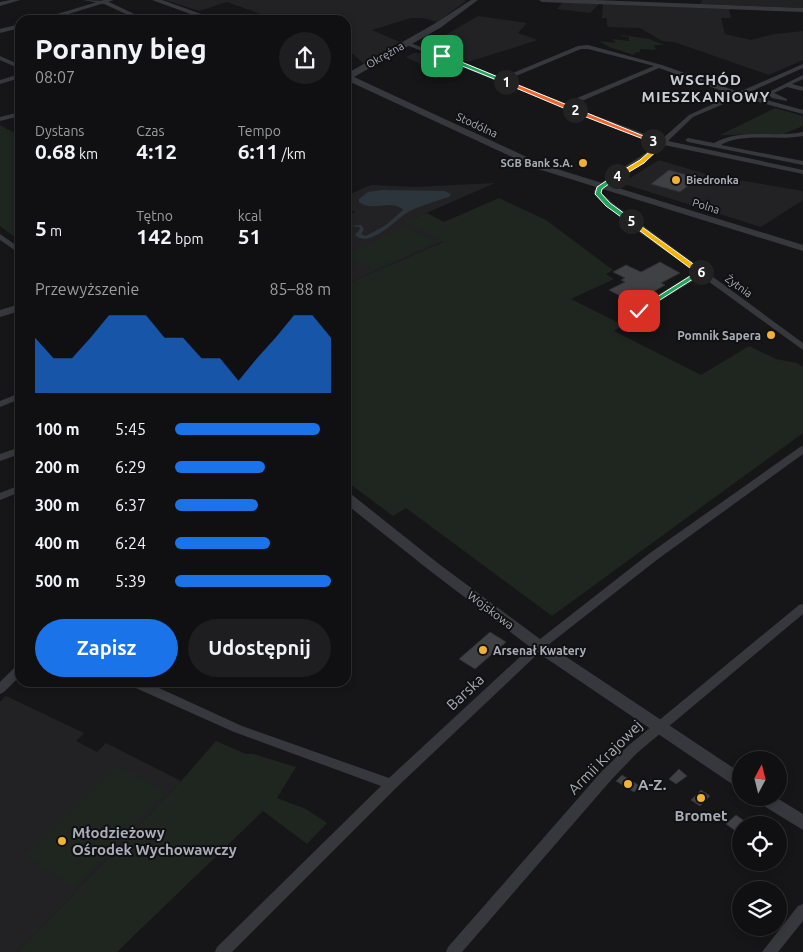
<!DOCTYPE html>
<html lang="pl">
<meta charset="utf-8">
<style>
body{margin:0;font-family:Ubuntu,sans-serif;background:#1e1e20;color:#f1f3f6;height:100vh;display:flex;flex-direction:column;font-size:19px;white-space:nowrap}
*{box-sizing:border-box;margin:0}
p{font-size:16px;color:#9c9d9f}
.icon{flex:none;width:28px;height:28px;fill:none;stroke:currentColor;stroke-width:2;stroke-linecap:round;stroke-linejoin:round}
.map{position:relative;flex:1;overflow:hidden}
.side{position:absolute;left:15px;top:15px;width:336px;height:672px;display:flex;flex-direction:column;background:#101012;border-radius:15px;box-shadow:0 2px 8px #0003,0 0 0 1px #303032}
.side>*{flex:none}
.needle{width:32px;rotate:7deg}
.buttons{position:absolute;left:732px;top:751px;display:grid;gap:10px}
.buttons a{display:grid;place-items:center;width:55px;height:55px;border-radius:50%;background:#101012;box-shadow:0 2px 8px #0003,0 0 0 1px #303032;font-size:25px}
.pin{position:absolute;display:grid;place-items:center;width:42px;height:42px;color:#fff;margin:-21px;border-radius:10px;box-shadow:0 2px 8px #0006}
.km{position:absolute;width:25px;height:25px;margin:-12px;border-radius:50%;background:#222;color:#fff;font-size:14px;line-height:25px;text-align:center}
.round{display:grid;place-items:center;flex:none;width:52px;height:52px;border-radius:26px;background:#1e1e20}
.headline{display:flex;align-items:center;justify-content:space-between;height:85px;padding:0 20px}
h1{font-size:28px;font-weight:700;line-height:38px}
.metrics{display:grid;grid-template-columns:repeat(3,1fr);gap:8px;height:85px;padding:5px 20px}
.metrics div{display:grid;align-content:center}
.metrics b{font-size:21px;font-weight:700}
.metrics small{font-size:14px;font-weight:400}
.metrics p{font-size:14px}
.chart{height:140px;padding:10px 20px}
.chart p{display:flex;justify-content:space-between}
.chart svg{width:100%;height:90px;margin-top:5px;fill:#1a73e8;opacity:.7}
.button{display:flex;gap:10px;margin-top:auto;padding:10px 20px}
.button a{flex:1;height:58px;border-radius:30px;background:#1a73e8;color:#fff;font-size:20px;font-weight:700;line-height:58px;text-align:center}
.button a+a{background:#1e1e20;color:#f1f3f6}
ul{padding:0 20px;list-style:none;font-size:16px}
li{display:grid;grid-template-columns:80px 60px 1fr;align-items:center;height:38px}
li i{height:12px;border-radius:6px;background:#1a73e8}
.map>svg:first-child{display:block}
.built{fill:#222225}
.green{fill:#1e261f}
.water{fill:#2c353c}
.building{fill:#404145;stroke:#303034}
.lines{fill:none;stroke-linecap:round;stroke-linejoin:round}
.minor{fill:#37383d;fill-rule:evenodd}
.tertiary{fill:#37383d;fill-rule:evenodd}
.split-1{fill:#22a559;stroke:#fff}
.split-2{fill:#f0652b;stroke:#fff}
.split-3{fill:#f0652b;stroke:#fff}
.split-4{fill:#f5b400;stroke:#fff}
.split-5{fill:#22a559;stroke:#fff}
.split-6{fill:#f5b400;stroke:#fff}
.split-7{fill:#22a559;stroke:#fff}
.poi-dot{fill:#f2b134;stroke:#111113;stroke-width:2}
.labels{text-anchor:middle;dominant-baseline:central;stroke-width:4;stroke-linejoin:round;paint-order:stroke}
.far-street-label{font-size:11px;fill:#a8adb8;stroke:#111113}
.far-poi-label{font-size:11px;font-weight:bold;fill:#a8adb8;stroke:#111113;text-anchor:end}
.poi-label{font-size:12px;font-weight:bold;fill:#a8adb8;stroke:#111113;text-anchor:end}
.street-label{font-size:12px;fill:#a8adb8;stroke:#111113}
.far-district-label{font-size:15px;font-weight:bold;letter-spacing:1px;fill:#c9ccd4;stroke:#111113}
.near-street-label{font-size:15px;fill:#a8adb8;stroke:#111113}
.near-poi-label{font-size:15px;font-weight:bold;fill:#a8adb8;stroke:#111113;text-anchor:start}
</style>
<div class="map">
<svg width="803" height="952" viewBox="0 0 803 952">
<rect width="100%" height="100%" fill="#161618"/>
<g class="built">
<path d="M165 0H465L466 1 437 22 423 18H411L372 30 400 42 363 63 346 48V20H264L256 16 261 14 227 2 199 11Z"/>
<path d="M702 0H803V8L700 4Z"/>
<path d="M563 2 599 4 590 13 557 9Z"/>
<path d="M603 4 729 9 731 18H721L725 34 751 40 774 34 803 31V60L769 75 674 42 662 41 640 28 609 27 607 25V18H602Z"/>
<path d="M478 16 527 23 518 33 538 40 468 62 431 47 430 44Z"/>
<path d="M414 53H423L457 66 437 72 406 57Z"/>
<path d="M659 160 709 175 803 191V200L761 227 627 185V180Z"/>
<path d="M495 183 406 222 444 241 346 284V216L356 212 346 210V196L371 185 413 187Z"/>
<path d="M6 696 84 733 76 741 97 752 106 743 181 781 18 952H0V702Z"/>
</g>
<g class="green">
<path d="M622 35 649 39 665 45H654L656 50 640 49V52L634 53V55L609 47 599 41 616 43 612 39 629 41V37L620 36Z"/>
<path d="M775 108 803 116V126L783 134 720 135Z"/>
<path d="M0 125 20 136V241L0 226Z"/>
<path d="M499 198 546 220 613 270 606 274 614 279 571 299 623 325 614 331 701 375 749 346 776 359 797 363 803 367V433L552 616 406 508 393 516 346 481V284L443 242 405 222 427 213 444 222Z"/>
<path d="M408 227 436 242 373 270 346 254Z"/>
<path d="M216 741 246 754H253L296 767 277 798 306 809 327 823 307 844 263 811 117 952H18L181 781Z"/>
<path d="M117 765 165 791 75 887 25 856Z"/>
</g>
<path class="water" d="M382 190 445 191 451 194 449 197C436 201 419 206 408 212 396 219 370 249 355 235L360 229 359 227 352 226 347 228 346 226 361 225 364 229 361 234 366 236 386 225 403 210C391 198 372 213 359 202V199L368 192Z"/>
<g class="building">
<path d="M669 170 698 178 680 192 651 184Z"/>
<path d="M660 262 680 273 661 283 665 285 653 292 649 290 630 301 609 290 625 282 621 280 625 278 613 272 626 265 641 272Z"/>
<path d="M490 632 506 642 475 669 459 659Z"/>
<path d="M679 769 687 776 676 784 669 779Z"/>
<path d="M622 775 640 786 634 792 616 781Z"/>
<path d="M701 790 710 796 700 806 691 800Z"/>
<path d="M736 815 750 825H741V835L726 824Z"/>
</g>
<g class="lines">
<g class="minor">
<path d="M10 0H20L0 6V2Z"/>
<path d="M83 0 107 1 147 20H139L104 4Z"/>
<path d="M404 42H408L501 78 578 46 588 45 662 65 739 92 803 64V68L745 94 803 110V114L740 97 693 117 668 141 803 170V174L664 145 650 157 608 186 602 191V194L615 205 803 343V350L701 276 630 319H624V315L696 272C679 260 598 206 594 191 611 171 639 161 658 143L562 107 404 44ZM581 49H588L654 66 565 103 506 80ZM659 68 733 95 689 115 661 140 570 106Z"/>
<path d="M0 56 20 65V69L0 60Z"/>
<path d="M20 74V78L0 84V80Z"/>
<path d="M803 75V79L792 84 803 87V91L787 87 774 93 787 99V101L772 98 767 93Z"/>
<path d="M20 112V116L0 121V117Z"/>
<path d="M803 132V136C779 141 742 132 721 145L803 161V165L688 142 685 140 688 138 714 143C741 128 774 138 803 132Z"/>
<path d="M0 234 20 248V254L0 240Z"/>
<path d="M20 393V399L0 407V401Z"/>
<path d="M803 446V454L658 559 543 649 396 788 232 952H215L217 947 381 786 234 732 129 685 127 682H146L242 726 389 778 535 643 650 553 800 447Z"/>
<path d="M20 447V454L0 461V454Z"/>
<path d="M20 485V492L0 500V493Z"/>
<path d="M803 604V614L637 753 612 779 462 952H446L448 947 602 771 629 745 799 605Z"/>
<path d="M20 665V676L4 692 0 694V682L16 666Z"/>
<path d="M803 904V921L778 952H762L798 906Z"/>
</g>
<g class="tertiary">
<path d="M104 0H114L49 20H37Z"/>
<path d="M152 0H162L218 20H207Z"/>
<path d="M471 0H478L440 28 354 77 544 165 803 245V251L538 169 346 80V74L434 24Z"/>
<path d="M539 0H595L803 8V12L542 2Z"/>
<path d="M20 24V28L0 33V29Z"/>
<path d="M20 304V311L0 317V310Z"/>
<path d="M346 493 351 494 439 564 544 642 741 773V788L735 786 534 650 429 570 346 504Z"/>
<path d="M757 798H777L803 814V830L759 803Z"/>
</g>
</g>
<path class="split-1" d="M442 54 508 81V82L504 83 440 57Z"/>
<path class="split-2" d="M506 80 577 109V110L573 112 504 83Z"/>
<path class="split-3" d="M573 109H577L656 141 651 142 573 112Z"/>
<path class="split-4" d="M651 139 665 143 644 163 619 178H615V175L640 160 658 144 651 142Z"/>
<path class="split-5" d="M615 175 620 176 602 189 601 193 610 203 633 220V222H628L606 206 595 194 597 187Z"/>
<path class="split-6" d="M631 219 703 271V274H698L628 222Z"/>
<path class="split-7" d="M698 271 704 272 641 312 635 311Z"/>
<g class="poi-dot">
<circle cx="583" cy="163" r="5"/>
<circle cx="676" cy="180" r="5"/>
<circle cx="771" cy="335" r="5"/>
<circle cx="483" cy="650" r="5"/>
<circle cx="628" cy="784" r="5"/>
<circle cx="701" cy="798" r="5"/>
<circle cx="62" cy="841" r="5"/>
</g>
<g class="labels">
<g class="far-street-label">
<text transform="translate(385 55) rotate(-30)">Okrężna</text>
<text transform="translate(477 125) rotate(25)">Stodólna</text>
<text transform="translate(706 206) rotate(17)">Polna</text>
<text transform="translate(739 286) rotate(36)">Żytnia</text>
</g>
<g class="far-poi-label">
<text x="573" y="163">SGB Bank S.A.</text>
<text x="686" y="180" text-anchor="start">Biedronka</text>
</g>
<g class="poi-label">
<text x="761" y="335">Pomnik Sapera</text>
<text x="493" y="650" text-anchor="start">Arsenał Kwatery</text>
</g>
<g class="street-label">
<text transform="translate(491 610) rotate(37)">Wojskowa</text>
</g>
<g class="far-district-label">
<text x="706" y="79">WSCHÓD<tspan x="706" dy="17">MIESZKANIOWY</tspan></text>
</g>
<g class="near-street-label">
<text transform="translate(465 692) rotate(-43)">Barska</text>
<text transform="translate(605 757) rotate(-45)">Armii Krajowej</text>
</g>
<g class="near-poi-label">
<text x="638" y="784">A-Z.</text>
<text x="701" y="815" text-anchor="middle">Bromet</text>
<text x="72" y="832">Młodzieżowy<tspan x="72" dy="17">Ośrodek Wychowawczy</tspan></text>
</g>
</g>
</svg>
<div class="buttons">
<a><svg class="needle" viewBox="-14 -14 28 28"><path d="M0-13l5 13h-10z" fill="#e53935"/><path d="M0 13l5-13h-10z" fill="#9c9d9f"/></svg></a>
<a><svg class="icon" aria-label="locate" viewBox="0 0 24 24"><circle cx="12" cy="12" r="6"/><path d="M12 2v4M12 18v4M2 12h4M18 12h4"/></svg></a>
<a><svg class="icon" aria-label="layers" viewBox="0 0 24 24"><path d="M12 4l9 5-9 5-9-5zM3 14l9 5 9-5"/></svg></a>
</div>
<div class="pin" style="left:442px;top:56px;background:#1e9e55"><svg class="icon" aria-label="arrive" viewBox="0 0 24 24"><path d="M6 21V4h12l-3 4 3 4H6"/></svg></div>
<div class="pin" style="left:639px;top:311px;background:#d93025"><svg class="icon" aria-label="check" viewBox="0 0 24 24"><path d="M5 12l5 5 9-10"/></svg></div>
<b class="km" style="left:506px;top:82px">1</b>
<b class="km" style="left:575px;top:110px">2</b>
<b class="km" style="left:653px;top:141px">3</b>
<b class="km" style="left:617px;top:176px">4</b>
<b class="km" style="left:631px;top:221px">5</b>
<b class="km" style="left:701px;top:272px">6</b>
<section class="side">
<div class="headline"><div><h1>Poranny bieg</h1><p>08:07</p></div><a class="round"><svg class="icon" aria-label="share" viewBox="0 0 24 24"><path d="M12 15V3M7 8l5-5 5 5M5 13v7h14v-7"/></svg></a></div>
<div class="metrics">
<div><p>Dystans</p><b>0.68<small> km</small></b></div>
<div><p>Czas</p><b>4:12</b></div>
<div><p>Tempo</p><b>6:11<small> /km</small></b></div>
</div>
<div class="metrics">
<div><b>5<small> m</small></b></div>
<div><p>Tętno</p><b>142<small> bpm</small></b></div>
<div><p>kcal</p><b>51</b></div>
</div>
<div class="chart"><p><span>Przewyższenie</span>85–88 m</p>
<svg viewBox="0 0 160 44" preserveAspectRatio="none"><path d="M0 44V17L10 27L20 27L30 17L40 6L50 6L60 6L70 17L80 17L90 27L100 27L110 38L120 27L130 17L140 6L150 6L160 17V44z"/></svg>
</div>
<ul>
<li><b>100 m</b>5:45<i style="width:93%"></i></li>
<li><b>200 m</b>6:29<i style="width:58%"></i></li>
<li><b>300 m</b>6:37<i style="width:53%"></i></li>
<li><b>400 m</b>6:24<i style="width:61%"></i></li>
<li><b>500 m</b>5:39<i style="width:100%"></i></li>
</ul>
<div class="button"><a>Zapisz</a><a>Udostępnij</a></div>
</section>
</div>
